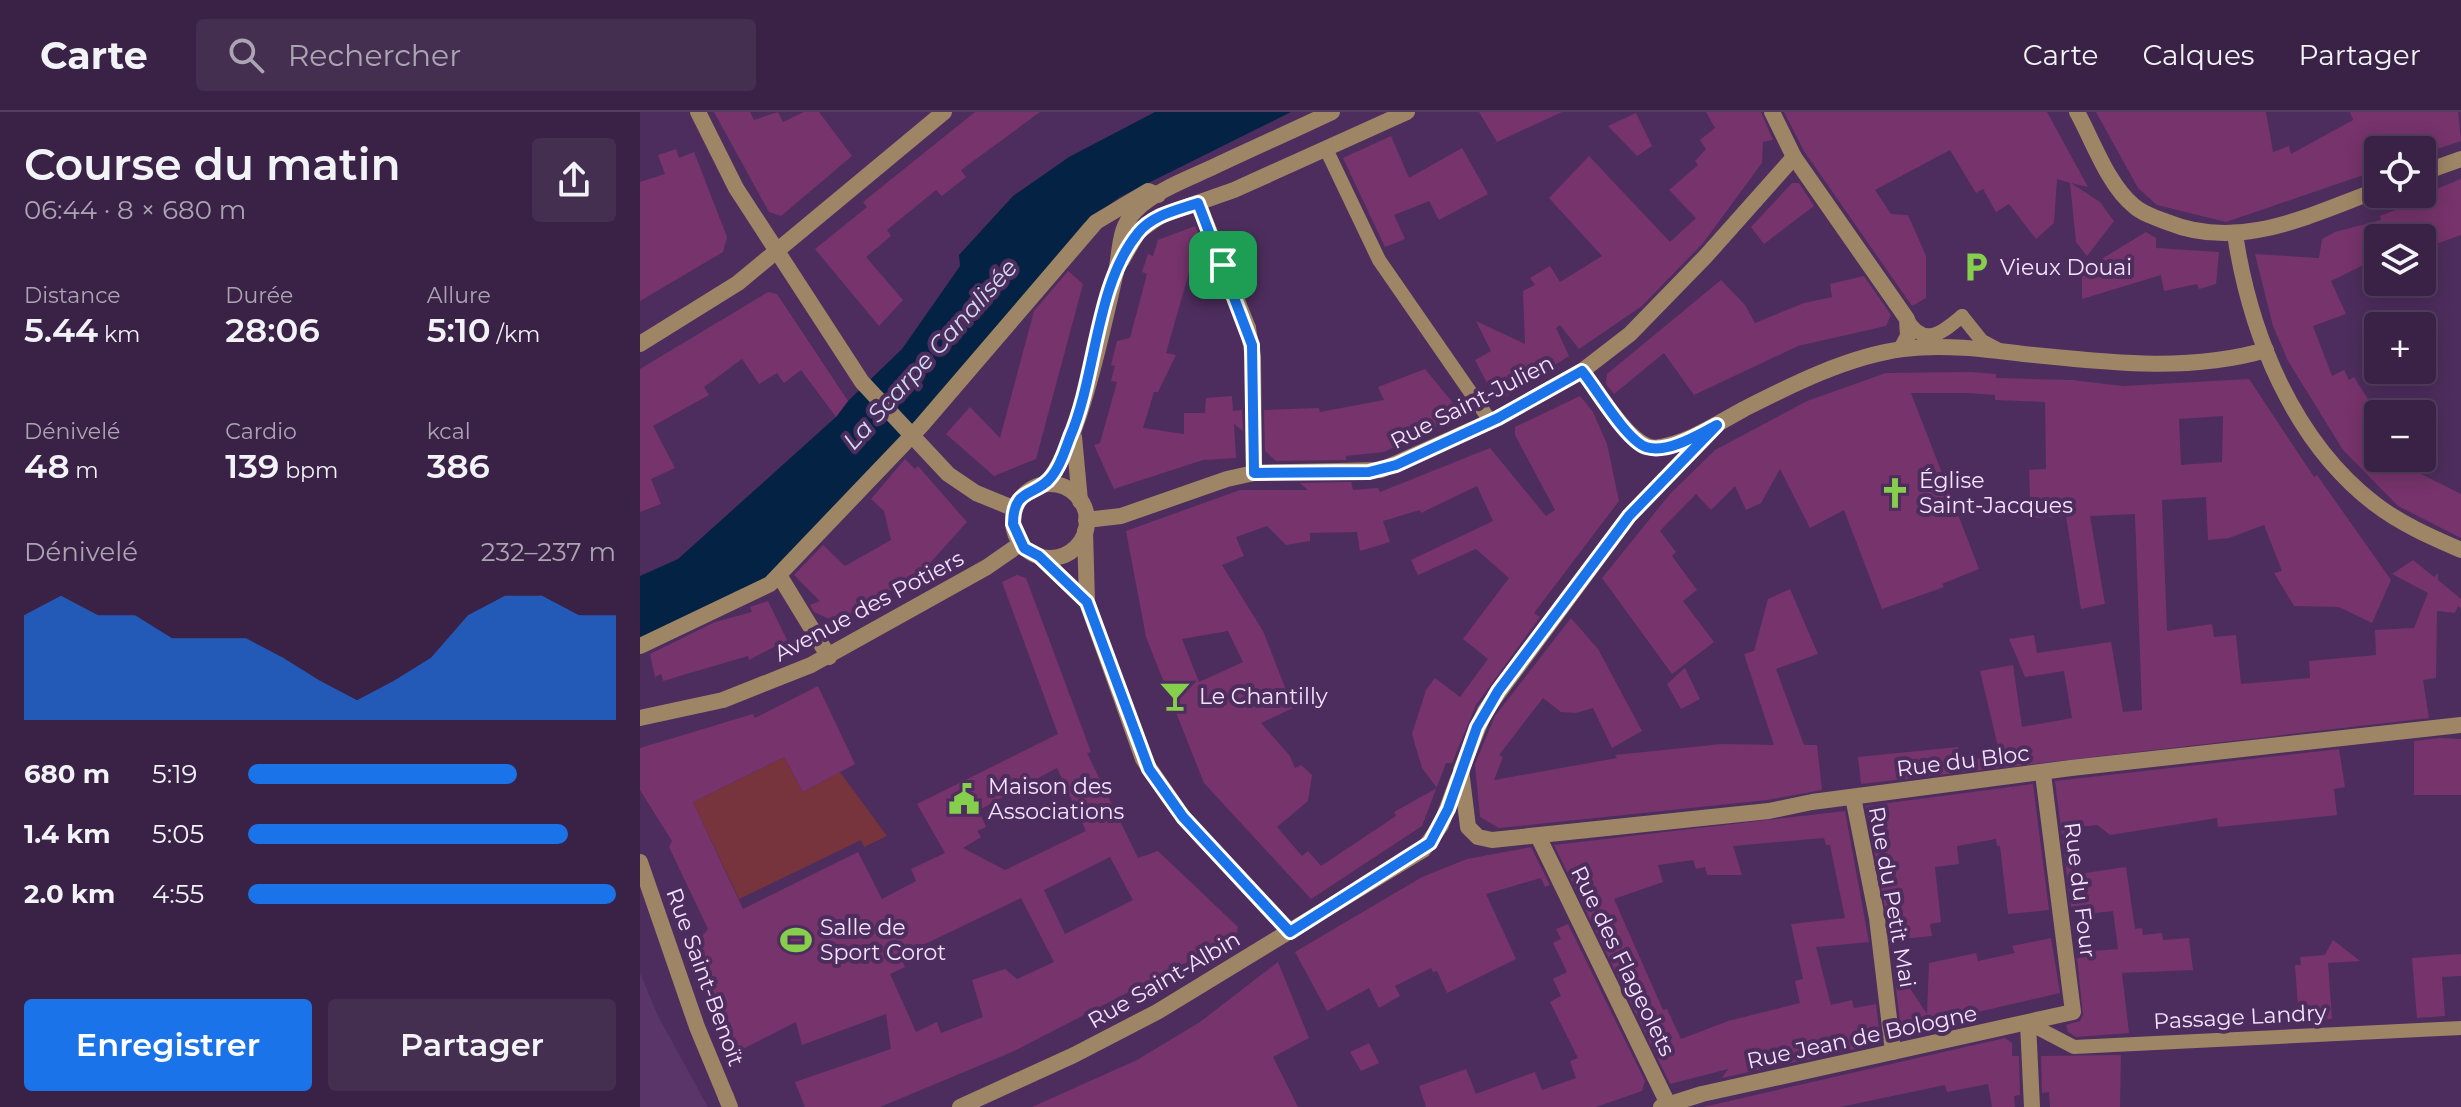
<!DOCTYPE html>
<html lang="fr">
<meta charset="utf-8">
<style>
body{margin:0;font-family:Montserrat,sans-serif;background:#452f51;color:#f1f3f6;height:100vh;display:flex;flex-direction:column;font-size:30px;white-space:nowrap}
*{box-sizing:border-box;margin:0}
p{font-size:26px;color:#aba4b3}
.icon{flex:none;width:44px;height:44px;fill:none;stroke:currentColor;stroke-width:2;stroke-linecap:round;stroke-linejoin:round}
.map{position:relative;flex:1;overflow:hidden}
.drawer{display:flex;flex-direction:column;background:#3a2246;width:640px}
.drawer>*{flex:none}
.buttons{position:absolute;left:1724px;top:24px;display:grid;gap:16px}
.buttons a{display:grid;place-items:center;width:72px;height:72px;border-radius:8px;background:#3a2246;box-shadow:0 4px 20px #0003,0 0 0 2px #543f5f;font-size:40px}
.pin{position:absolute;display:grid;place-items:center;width:68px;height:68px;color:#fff;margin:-34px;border-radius:16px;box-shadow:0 4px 12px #0006}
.round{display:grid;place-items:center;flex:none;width:84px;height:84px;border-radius:8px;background:#452f51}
.summary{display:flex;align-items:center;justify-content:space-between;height:136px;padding:0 24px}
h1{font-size:44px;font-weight:600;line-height:60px}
.stats{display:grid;grid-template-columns:repeat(3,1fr);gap:12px;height:136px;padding:8px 24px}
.stats div{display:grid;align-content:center}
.stats b{font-size:34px;font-weight:600}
.stats small{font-size:22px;font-weight:400}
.stats p{font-size:22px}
.chart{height:224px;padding:16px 24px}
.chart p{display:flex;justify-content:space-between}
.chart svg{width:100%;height:144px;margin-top:8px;fill:#1a73e8;opacity:.7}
.primary-button{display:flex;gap:16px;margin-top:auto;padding:16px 24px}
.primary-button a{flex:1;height:92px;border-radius:8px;background:#1a73e8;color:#fff;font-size:32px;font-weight:600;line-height:92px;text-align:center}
.primary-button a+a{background:#452f51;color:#f1f3f6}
ul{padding:0 24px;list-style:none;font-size:26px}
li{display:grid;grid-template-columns:128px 96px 1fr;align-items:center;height:60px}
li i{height:20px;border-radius:10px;background:#1a73e8}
header{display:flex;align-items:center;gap:48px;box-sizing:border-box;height:112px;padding:0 40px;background:#3a2246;border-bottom:2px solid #543f5f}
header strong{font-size:38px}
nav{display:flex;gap:44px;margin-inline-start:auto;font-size:28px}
.search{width:560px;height:72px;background:#452f51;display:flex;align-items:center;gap:20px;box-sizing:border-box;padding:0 28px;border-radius:8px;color:#aba4b3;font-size:30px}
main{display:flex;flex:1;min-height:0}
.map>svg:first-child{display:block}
.built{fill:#59356a}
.green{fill:#77343d}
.water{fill:#042344}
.building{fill:#77336c;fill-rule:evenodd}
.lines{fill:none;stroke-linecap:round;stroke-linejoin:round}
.service{stroke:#9e8565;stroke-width:14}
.pedestrian{stroke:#9e8565;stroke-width:16}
.minor{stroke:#9e8565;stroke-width:16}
.tertiary{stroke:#9e8565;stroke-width:16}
.route-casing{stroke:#fff;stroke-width:16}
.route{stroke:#1a73e8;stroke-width:10}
.labels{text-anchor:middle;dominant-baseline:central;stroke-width:8;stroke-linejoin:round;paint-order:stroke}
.poi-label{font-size:22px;fill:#f4e2ff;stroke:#4d2d5d;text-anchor:start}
.street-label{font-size:22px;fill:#f4e2ff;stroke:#4d2d5d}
.water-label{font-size:24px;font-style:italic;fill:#cddcef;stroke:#4d2d5d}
</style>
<header>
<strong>Carte</strong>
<div class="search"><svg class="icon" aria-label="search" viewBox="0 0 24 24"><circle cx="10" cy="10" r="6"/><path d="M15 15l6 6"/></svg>Rechercher</div>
<nav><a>Carte</a><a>Calques</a><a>Partager</a></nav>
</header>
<main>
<section class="drawer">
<div class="summary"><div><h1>Course du matin</h1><p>06:44 · 8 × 680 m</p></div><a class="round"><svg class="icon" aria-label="share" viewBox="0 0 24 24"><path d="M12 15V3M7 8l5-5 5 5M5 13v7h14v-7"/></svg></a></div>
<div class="stats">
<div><p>Distance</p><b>5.44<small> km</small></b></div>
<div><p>Durée</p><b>28:06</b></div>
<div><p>Allure</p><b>5:10<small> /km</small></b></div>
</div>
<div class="stats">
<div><p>Dénivelé</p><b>48<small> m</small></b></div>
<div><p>Cardio</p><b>139<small> bpm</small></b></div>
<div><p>kcal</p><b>386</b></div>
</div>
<div class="chart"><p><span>Dénivelé</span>232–237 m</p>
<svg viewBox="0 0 160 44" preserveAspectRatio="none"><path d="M0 44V12L10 6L20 12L30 12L40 19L50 19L60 19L70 25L80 32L90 38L100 32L110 25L120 12L130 6L140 6L150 12L160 12V44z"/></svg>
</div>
<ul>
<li><b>680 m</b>5:19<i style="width:73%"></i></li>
<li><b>1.4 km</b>5:05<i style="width:87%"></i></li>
<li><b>2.0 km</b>4:55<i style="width:100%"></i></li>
</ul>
<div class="primary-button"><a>Enregistrer</a><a>Partager</a></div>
</section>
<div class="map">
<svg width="1821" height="995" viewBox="0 0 1821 995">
<rect width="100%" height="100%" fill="#4d2d5d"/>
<path class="built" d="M0 861 18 904 68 995H0Z"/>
<path class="green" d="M144 645 163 680 200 660 247 724 224 735 221 728 99 787 53 690Z"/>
<path class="water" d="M515 0H651L480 85 444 111 279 309 121 473 0 530V464L38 447 196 305 208 289 262 237 320 154 319 143 373 84 429 45Z"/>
<g class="building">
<path d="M74 0H110L114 8 138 0 143 10 164 0H179L212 44 141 104 129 100Z"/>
<path d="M335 0H400L321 58 326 65 302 84 296 78 247 118 251 124 226 145 263 188 239 214 175 137 227 95 223 90Z"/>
<path d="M839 0H922L857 30Z"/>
<path d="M1066 0H1121L1133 28 1123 30 1122 51 1063 131 1002 194 939 237 920 213 916 216 929 244 863 286H855L835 248 851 239 836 209 885 232 883 179 895 173 890 166 910 154 920 170 962 144 909 86 949 44 1030 130 1056 106 1029 78 1058 53 1055 49 1066 37 1060 28 1075 16Z"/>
<path d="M1144 0H1407L1448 75 1431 71 1460 90 1474 109 1447 144 1436 130 1430 71 1417 67 1414 111 1396 127 1369 92 1356 100 1343 77 1336 81 1310 38 1235 78 1251 102 1268 103 1286 144V186L1272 194 1164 39Z"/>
<path d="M1456 0H1626L1633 40 1649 34 1651 42 1713 8 1710 0H1818L1821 29 1782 42V38H1738V58L1586 110 1517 93 1498 76Z"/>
<path d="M996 1 1012 34 997 44 968 14Z"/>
<path d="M751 24 769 66 822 36 848 82 799 108 789 89 754 103 765 127 745 135 703 46Z"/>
<path d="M36 37 39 46 54 40 87 125 83 140 0 189V70L25 62 18 43Z"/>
<path d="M1821 67V123L1782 137V126H1738V146L1691 169 1706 202 1673 214 1692 264 1704 258 1709 268 1714 265 1738 303V310L1726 320 1738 331V346H1778L1787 353 1781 362 1821 382V426L1758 394 1703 338 1648 249 1633 214 1615 142 1679 146 1682 127 1695 120 1741 108 1740 104 1758 97 1756 93Z"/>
<path d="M1152 71H1159L1174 94 1124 132 1111 115Z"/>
<path d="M555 114 569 147 561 168 552 150 526 241 536 243 518 280H514L503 316 544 322V301H565L566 286 592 284 593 299 602 298 603 319 594 312 596 346 563 348 474 377 454 333 460 331 477 270 471 269 475 254 471 253 477 229 490 226 507 162 502 160 508 142 513 144 518 128Z"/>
<path d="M1506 120 1516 126V136L1579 140 1576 172 1559 177 1557 172 1524 179 1521 163 1442 187V159Z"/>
<path d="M428 159 443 172 396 347 354 364 306 322 330 295 360 326 394 199Z"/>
<path d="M1224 164 1251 203 1246 214 1158 234 1054 283 1024 241 974 282 966 272 967 262 1081 168 1105 193 1115 211 1164 191 1192 185 1190 172Z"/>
<path d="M128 180 137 182 208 289 196 305 161 258 144 271 137 261 119 272 102 247 64 275 69 283 13 314 35 356 11 367 21 392 0 400V257Z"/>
<path d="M785 257 822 302 744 340 706 344V348L636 349 625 339 624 298 679 296 680 300 744 288 738 275Z"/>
<path d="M1331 260 1356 262V266L1432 268 1483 274 1609 267 1674 365 1677 363 1751 468 1732 511 1699 495 1654 494 1634 461 1642 459 1624 413 1589 426 1568 428 1566 385 1522 388 1527 519 1572 512 1574 525 1596 523 1601 572 1670 566 1669 549 1736 543 1735 518 1774 516 1788 481 1752 462 1773 448 1794 465 1798 461V468L1821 487V496L1818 494 1815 501 1797 499 1796 566 1783 568 1789 606 1221 672 1218 645 1318 635 1323 649 1360 643 1340 559 1373 553 1382 615 1432 606 1424 559 1385 565 1369 527 1394 523 1397 541 1471 530 1483 600 1502 598 1495 402 1450 404 1465 492 1441 497 1426 404 1391 406 1389 358 1406 357 1405 290 1355 288V283L1329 281H1271L1339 457 1302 472 1304 475 1242 497 1204 398 1170 416 1140 357 1121 391 1106 398 1095 374 1071 398 1056 382 1020 419 1036 440 1032 444 1057 478 1043 489 1074 530 1032 562 962 466 1030 382 1075 338 1167 289 1246 261ZM1583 304 1582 350 1541 353 1539 307Z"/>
<path d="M940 284 953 300 967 332 979 389 894 501 900 505 836 593 812 651H806L782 714 671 787 564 671 506 525 486 419 600 378H668L660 371 711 370 713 378 738 376 740 380 850 336 906 404 915 398 875 323V315ZM837 374 853 409 771 448 778 463 836 437 869 466 823 527 848 547 820 585 795 566 786 578 772 622 782 656 797 676 754 700 756 704 681 754 668 739 662 744 637 715 668 689 672 663 661 653 655 656 650 644 621 611 653 596 623 519 582 453 604 444 596 425 627 414 646 433 670 429V421L717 420 720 439 750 430 743 409 780 398 781 401ZM588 519 603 550 559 570 542 527Z"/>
<path d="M265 347 275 357 278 354 327 410 280 462 220 496 196 510 174 500 170 493 180 489 154 463 183 433 205 454 251 428 244 399 231 387Z"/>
<path d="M377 463 386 466 451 640 447 641 498 746 518 739 598 815 596 825 372 940 240 995H165L155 970 251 937 246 902 162 933 156 910 99 939 48 842 68 817 29 735 32 729 0 678V636L113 602 115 606 178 574 215 652 163 680 144 645 53 690 103 797 218 740 242 787 276 769 271 757 305 741 277 692 418 622 362 470ZM417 656 446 719 365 758 323 736 341 725 337 719 346 715 339 698ZM470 745 493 788 425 822 404 778ZM381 786 414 850 377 867 365 857 332 868 343 905 301 921 297 910 276 920 250 862 265 855 260 844Z"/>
<path d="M1150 477 1178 542 1136 557 1164 633H1177L1182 678 1127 688 859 716 840 705 835 652 855 604 931 506 958 537 1002 619 972 636 953 596 936 601 921 600 903 586 859 643 863 645 854 668 977 646 975 643 1082 632 1134 633 1104 542 1114 539 1128 487Z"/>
<path d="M128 489 147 528 109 548 108 544 23 569 21 562 15 565 10 542 75 510 112 500 110 495Z"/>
<path d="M1045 556 1060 587 1041 597 1027 572Z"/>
<path d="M1800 626 1821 627V683H1774V629Z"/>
<path d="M1699 637 1705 675 1694 677 1697 703 1578 715 1577 706 1470 723 1457 713 1430 716 1432 763 1486 755 1495 817 1502 816 1503 823 1522 821 1523 828 1549 826 1553 858 1482 861 1489 921 1436 925 1428 920 1426 913 1440 909 1443 903 1437 846 1454 844 1453 839 1478 837 1473 799 1454 801 1451 792 1431 795 1415 669Z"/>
<path d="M1393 672 1409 798 1368 802 1360 734H1357L1356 727 1317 734 1319 752 1295 755 1301 810 1290 812 1292 824 1251 828 1226 694Z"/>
<path d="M1205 699 1229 830 1176 835 1191 893 1212 888 1214 896 1236 892 1239 917 1229 934 1082 966 1088 957 1030 972 914 733ZM1184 726 1186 733H1190L1205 806 1151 812 1163 867 1155 869 1160 891 1088 909 1041 927 1027 897 1023 898 974 787 1023 770 1018 753 1053 748 1056 757 1065 755 1067 763H1102L1093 734Z"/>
<path d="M891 735 910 773 905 775 901 766 846 782 876 847 807 881 797 859 793 860 791 856 755 874 760 884 739 896 729 876 687 899 655 840 782 765 827 747Z"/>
<path d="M928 812 1005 969 1002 979 956 995H786L779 974 826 957 836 982 895 960 902 978 936 966 930 949 938 946 910 890 921 884 913 867 927 860 913 831 921 827 916 817Z"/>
<path d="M1411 826 1420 881 1329 902 1339 909 1273 924 1261 917 1253 851 1287 902 1289 851 1336 841 1338 849 1375 841 1372 834Z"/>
<path d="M1693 828 1720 849 1688 851 1692 907 1659 909 1655 853H1661L1660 845 1685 843Z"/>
<path d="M1821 842V864L1802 865 1805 904 1777 906 1772 846Z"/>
<path d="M638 850 669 926 633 945 658 995H392L497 948 560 910Z"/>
<path d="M1365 926 1372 931V944H1379L1380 983 1374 984 1375 995H1352L1348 972 1307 980 1305 973 1200 995H1063Z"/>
<path d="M729 931 739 951 721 959 710 940Z"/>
<path d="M1481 943 1480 995H1410L1409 980 1402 981 1401 944Z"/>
</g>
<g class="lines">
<g class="service">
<path d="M686 37 739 148 851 310"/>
<path d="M1322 204 1342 229 1359 238"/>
<path d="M1267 207C1284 236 1302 221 1322 204"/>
<path d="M1388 911 1434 935 1821 916"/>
</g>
<g class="pedestrian">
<path d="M558 91 608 216"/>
<path d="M139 463 189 545"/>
<path d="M0 534 130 472 281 314 456 110 508 79 518 83"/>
<path d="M898 724 1028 992"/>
<path d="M0 750 57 915 86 985"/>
</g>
<g class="minor">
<path d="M58 0 96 76 222 270 308 362 336 381 375 397"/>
<path d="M1132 0 1154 45 1267 207 1268 224 1261 237"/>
<path d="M1595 122C1610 222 1653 329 1735 392 1761 412 1791 425 1821 438"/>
<path d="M608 216 613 245 614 361"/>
<path d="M0 232 98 171 304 0"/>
<path d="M942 259C959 280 988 333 1015 336 1048 331 1075 313 1104 297 1151 273 1209 244 1263 237 1303 232 1344 237 1384 242 1464 250 1547 261 1626 238"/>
<path d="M1077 313 989 404 845 599 821 658 828 715 838 725 852 728 1129 699 1172 690 1431 656 1821 613"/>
<path d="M446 408 481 404 587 367 614 361 741 358 858 306 942 259 990 222 1065 145 1154 45"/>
<path d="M445 419 447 490 503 647 543 705 650 820"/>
<path d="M399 444 447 490"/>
<path d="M1213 685 1237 806 1253 940"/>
<path d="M1388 911 1392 995"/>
<path d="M86 985 90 995"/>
<path d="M320 995 434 943 517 900 783 738 801 713 818 667"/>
<path d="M1021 995 1062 982 1433 900 1403 662"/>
</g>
<g class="tertiary">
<path d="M1437 0C1453 29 1468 73 1494 94 1503 102 1516 106 1527 110 1600 140 1669 103 1738 78"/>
<path d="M1782 61 1821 47"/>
<path d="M482 148 498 120 520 104 594 78 767 0"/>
<path d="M434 325 440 389"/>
<path d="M405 372C439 337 464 210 476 160 481 137 478 116 496 98 515 79 547 67 571 56 611 37 652 19 692 0"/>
<circle cx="410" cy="409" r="37"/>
<path d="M0 606 83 588 171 553 347 455 380 432"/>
</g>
</g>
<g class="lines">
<defs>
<path id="route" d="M558 91 612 233 614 361 729 360 756 353 858 306 942 259C956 276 986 328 1006 335 1028 342 1059 322 1077 313L989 404 858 579 837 615 808 697 790 731 650 820 543 705 509 657 447 490 399 444 384 436 373 412C373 374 397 385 412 364 421 353 425 338 430 325 457 262 455 174 498 121 512 103 538 98 558 91Z"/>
</defs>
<use href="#route" class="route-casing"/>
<use href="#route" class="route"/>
</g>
<defs>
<symbol id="parking-bare" viewBox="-9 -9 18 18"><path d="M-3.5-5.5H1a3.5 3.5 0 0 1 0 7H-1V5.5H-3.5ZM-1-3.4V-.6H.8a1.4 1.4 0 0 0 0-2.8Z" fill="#86cf4c" stroke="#4d2d5d" stroke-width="2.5" paint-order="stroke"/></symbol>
<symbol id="church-bare" viewBox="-9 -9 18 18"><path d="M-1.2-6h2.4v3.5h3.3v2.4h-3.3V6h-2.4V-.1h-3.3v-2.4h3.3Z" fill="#86cf4c" stroke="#4d2d5d" stroke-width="2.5" paint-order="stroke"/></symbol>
<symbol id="bar-bare" viewBox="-9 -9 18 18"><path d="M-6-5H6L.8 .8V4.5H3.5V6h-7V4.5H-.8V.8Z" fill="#86cf4c" stroke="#4d2d5d" stroke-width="2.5" paint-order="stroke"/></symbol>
<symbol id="civic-bare" viewBox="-9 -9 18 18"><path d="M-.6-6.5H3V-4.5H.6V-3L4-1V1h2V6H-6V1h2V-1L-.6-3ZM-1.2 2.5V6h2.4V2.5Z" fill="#86cf4c" stroke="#4d2d5d" stroke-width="2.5" paint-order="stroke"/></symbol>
<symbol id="stadium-bare" viewBox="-9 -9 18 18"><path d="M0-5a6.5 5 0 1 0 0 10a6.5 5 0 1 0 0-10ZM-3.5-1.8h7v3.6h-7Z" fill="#86cf4c" stroke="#4d2d5d" stroke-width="2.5" paint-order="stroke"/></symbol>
</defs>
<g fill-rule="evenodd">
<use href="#parking-bare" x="1314" y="133" width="44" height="44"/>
<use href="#church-bare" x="1233" y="359" width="44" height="44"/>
<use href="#bar-bare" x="513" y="562" width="44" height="44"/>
<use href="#civic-bare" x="302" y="665" width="44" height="44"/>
<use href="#stadium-bare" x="134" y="806" width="44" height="44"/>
</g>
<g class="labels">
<g class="poi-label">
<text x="1360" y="155">Vieux Douai</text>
<text x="1279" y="368">Église<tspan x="1279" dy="25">Saint-Jacques</tspan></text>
<text x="559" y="584">Le Chantilly</text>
<text x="348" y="674">Maison des<tspan x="348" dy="25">Associations</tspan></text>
<text x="180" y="815">Salle de<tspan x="180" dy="25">Sport Corot</tspan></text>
</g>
<g class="street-label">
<text transform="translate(832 290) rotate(-27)">Rue Saint-Julien</text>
<text transform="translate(229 494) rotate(-28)">Avenue des Potiers</text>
<text transform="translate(1323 649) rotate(-7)">Rue du Bloc</text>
<text transform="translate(1440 778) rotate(83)">Rue du Four</text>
<text transform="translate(1252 785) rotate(80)">Rue du Petit Mai</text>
<text transform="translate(983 849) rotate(64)">Rue des Flageolets</text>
<text transform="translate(65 865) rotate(70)">Rue Saint-Benoït</text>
<text transform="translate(524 868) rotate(-30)">Rue Saint-Albin</text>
<text transform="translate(1600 905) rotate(-3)">Passage Landry</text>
<text transform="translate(1222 925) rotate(-12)">Rue Jean de Bologne</text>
</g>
<g class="water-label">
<text transform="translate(290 242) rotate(-48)">La Scarpe Canalisée</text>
</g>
</g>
</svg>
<div class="buttons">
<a><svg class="icon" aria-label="locate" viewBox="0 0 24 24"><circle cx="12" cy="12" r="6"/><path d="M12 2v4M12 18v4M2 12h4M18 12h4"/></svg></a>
<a><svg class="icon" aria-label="layers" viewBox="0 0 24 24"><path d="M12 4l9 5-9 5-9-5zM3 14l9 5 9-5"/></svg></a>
<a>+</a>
<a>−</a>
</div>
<div class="pin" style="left:583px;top:153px;background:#1e9e55"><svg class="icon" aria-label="arrive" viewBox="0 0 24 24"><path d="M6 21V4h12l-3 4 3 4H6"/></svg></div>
</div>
</main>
